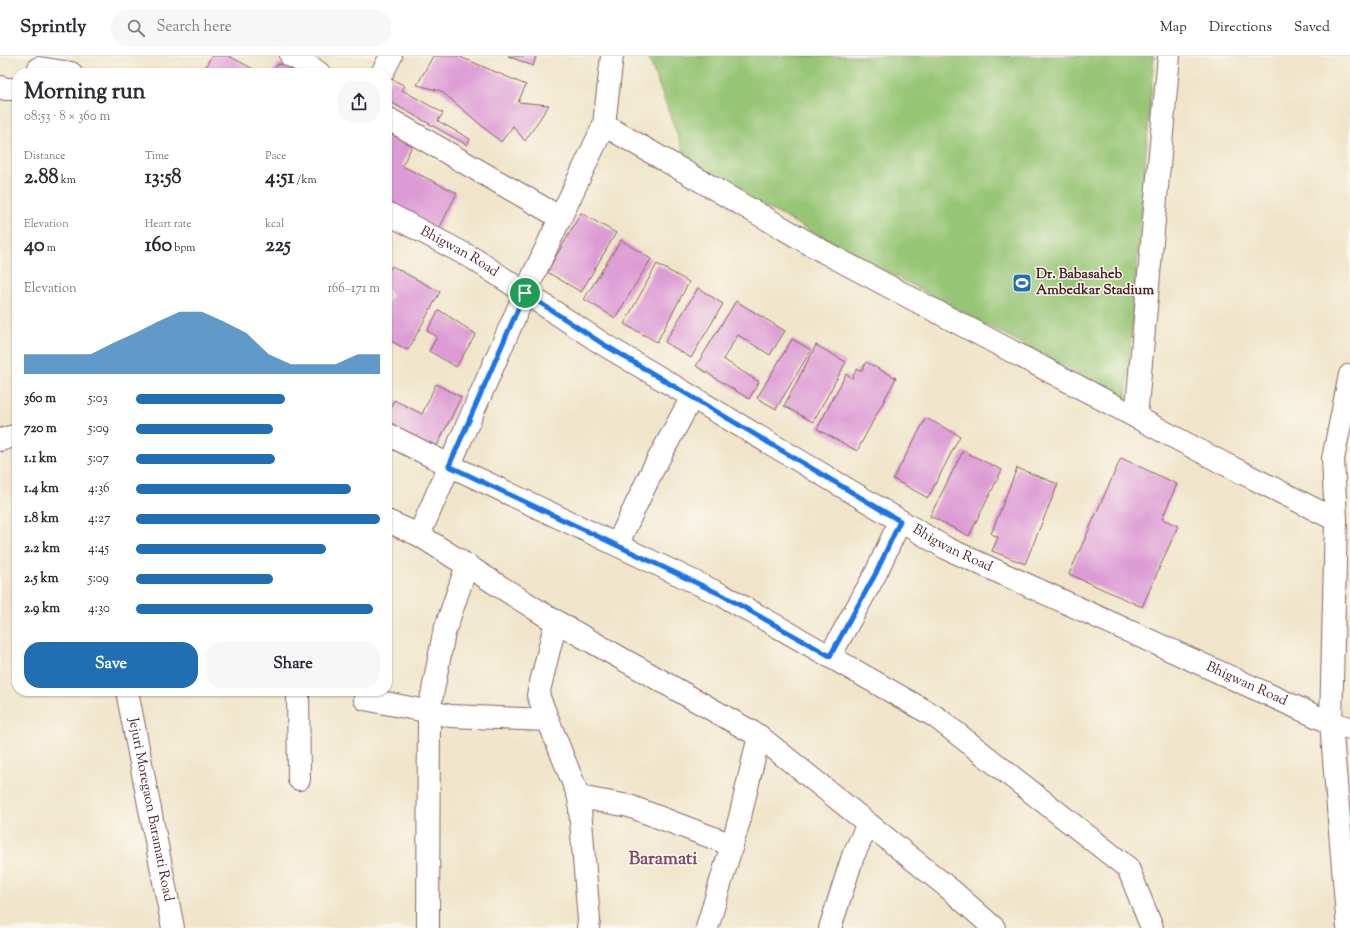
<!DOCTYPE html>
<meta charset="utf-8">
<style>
body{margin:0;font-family:"Sorts Mill Goudy",serif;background:#f7f7f7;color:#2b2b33;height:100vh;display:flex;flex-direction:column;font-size:15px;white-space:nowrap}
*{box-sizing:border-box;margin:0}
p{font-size:13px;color:#7c7c81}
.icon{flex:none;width:22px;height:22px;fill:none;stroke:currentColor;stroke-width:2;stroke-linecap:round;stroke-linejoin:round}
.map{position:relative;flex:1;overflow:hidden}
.panel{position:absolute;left:12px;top:12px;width:380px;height:628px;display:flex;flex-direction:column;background:#fff;border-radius:16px;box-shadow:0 1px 3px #0004}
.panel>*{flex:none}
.pin{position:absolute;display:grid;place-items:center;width:34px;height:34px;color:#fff;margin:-17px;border:2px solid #fff;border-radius:50%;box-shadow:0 1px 4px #0007}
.round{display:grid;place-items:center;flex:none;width:42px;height:42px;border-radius:16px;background:#f7f7f7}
.overview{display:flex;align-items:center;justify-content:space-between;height:68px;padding:0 12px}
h1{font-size:22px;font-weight:800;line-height:30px}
.figures{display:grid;grid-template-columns:repeat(3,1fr);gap:6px;height:68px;padding:4px 12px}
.figures div{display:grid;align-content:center}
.figures b{font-size:20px;font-weight:800}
.figures small{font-size:11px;font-weight:400}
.figures p{font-size:11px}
.chart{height:112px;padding:8px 12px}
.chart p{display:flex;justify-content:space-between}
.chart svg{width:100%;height:72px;margin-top:4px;fill:#1f6fb2;opacity:.7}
.primary-button{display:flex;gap:8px;margin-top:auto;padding:8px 12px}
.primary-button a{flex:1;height:46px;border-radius:16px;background:#1f6fb2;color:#fff;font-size:16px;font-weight:800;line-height:46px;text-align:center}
.primary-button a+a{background:#f7f7f7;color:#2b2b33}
ul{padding:0 12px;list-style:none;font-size:13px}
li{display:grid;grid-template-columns:64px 48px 1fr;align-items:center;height:30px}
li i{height:10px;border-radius:5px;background:#1f6fb2}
header{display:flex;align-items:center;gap:24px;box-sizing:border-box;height:56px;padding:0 20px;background:#fff;border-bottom:1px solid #e1e1e2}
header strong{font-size:19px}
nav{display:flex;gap:22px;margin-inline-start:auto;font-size:14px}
.search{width:280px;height:36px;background:#f7f7f7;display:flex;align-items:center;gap:10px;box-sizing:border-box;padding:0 14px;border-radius:16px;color:#7c7c81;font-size:15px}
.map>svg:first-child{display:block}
.pitch{fill:#96c574;stroke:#707250}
.building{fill:#dd9bd5}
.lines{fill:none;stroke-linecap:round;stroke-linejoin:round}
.minor-casing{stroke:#846463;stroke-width:24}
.major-casing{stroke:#846463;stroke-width:24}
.minor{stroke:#fff;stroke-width:22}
.major{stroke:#fff;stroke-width:22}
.route-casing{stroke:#fff;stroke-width:8}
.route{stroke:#1a73e8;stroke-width:5}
.labels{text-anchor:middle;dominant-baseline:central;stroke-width:3;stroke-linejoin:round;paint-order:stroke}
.street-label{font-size:14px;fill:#4a1f2b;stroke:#fbf7ec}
.poi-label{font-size:14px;font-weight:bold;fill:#4a1f2b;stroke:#fbf7ec;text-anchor:start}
.district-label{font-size:18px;font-weight:bold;fill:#7d4a66;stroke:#fbf7ec}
</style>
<header>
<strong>Sprintly</strong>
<div class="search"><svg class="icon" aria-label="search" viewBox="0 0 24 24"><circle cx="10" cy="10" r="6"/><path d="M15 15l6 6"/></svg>Search here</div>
<nav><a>Map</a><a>Directions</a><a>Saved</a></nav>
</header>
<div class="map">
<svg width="1350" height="872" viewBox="0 0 1350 872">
<rect width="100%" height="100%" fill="#fbf7ec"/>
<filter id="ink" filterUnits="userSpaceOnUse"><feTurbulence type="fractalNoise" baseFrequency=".025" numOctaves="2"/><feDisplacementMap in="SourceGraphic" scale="8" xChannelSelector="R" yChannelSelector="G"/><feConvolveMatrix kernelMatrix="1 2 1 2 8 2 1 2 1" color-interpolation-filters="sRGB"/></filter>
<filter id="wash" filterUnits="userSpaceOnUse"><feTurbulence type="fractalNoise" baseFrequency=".012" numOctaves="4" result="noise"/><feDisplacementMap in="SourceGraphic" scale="16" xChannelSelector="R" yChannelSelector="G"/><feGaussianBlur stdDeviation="0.9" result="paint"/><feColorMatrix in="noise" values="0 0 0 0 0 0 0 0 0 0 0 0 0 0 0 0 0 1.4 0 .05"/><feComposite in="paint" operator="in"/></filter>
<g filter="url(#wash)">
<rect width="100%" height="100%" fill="#f0e5ca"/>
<path class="pitch" d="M648 0H1154L1126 343 689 110Z"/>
<g id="blocks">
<g class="building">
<path d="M213 0H229L261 17H203L209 4Z"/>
<path d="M433 0H458L470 5 526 29 518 46 549 49 525 85 513 70 501 86 441 35 417 29Z"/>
<path d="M508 0H536L533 10Z"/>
<path d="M278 8 305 11 309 17H272Z"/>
<path d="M392 23 405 30 402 34 443 57 438 65 470 83 467 89 387 44V32Z"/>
<path d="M387 67 416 82 402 110 457 137 438 175 387 149Z"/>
<path d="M581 157 616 177 581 236 547 216Z"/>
<path d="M621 184 651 203 615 262 584 243Z"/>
<path d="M657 208 689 226 657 286 624 268Z"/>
<path d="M392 210 440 236 408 294 387 283V247L392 239 387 235V218Z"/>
<path d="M698 232 723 248 691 302 665 286Z"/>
<path d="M736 245 785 275 770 299 738 279 723 303 759 326 749 343 696 310Z"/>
<path d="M439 254 476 278 456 311 429 295 437 281 427 275Z"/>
<path d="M792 283 811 294 776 353 757 342Z"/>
<path d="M816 289 846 306 813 366 784 350Z"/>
<path d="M866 306 896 322 857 395 817 373 846 318 852 322 857 313 862 314Z"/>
<path d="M436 328 461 341 435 394 387 371V358L394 344 422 358Z"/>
<path d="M926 362 960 380 928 442 893 423Z"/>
<path d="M963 395 1002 414 969 480 930 460Z"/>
<path d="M1121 402 1177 428 1162 463 1178 470 1142 551 1069 518Z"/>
<path d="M1017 412 1058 428 1025 508 992 495 998 481 991 478Z"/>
</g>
</g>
</g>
<g filter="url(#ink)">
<use href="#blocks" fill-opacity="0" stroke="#846463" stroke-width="1"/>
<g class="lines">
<defs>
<g id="minor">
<path d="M291 0 305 7 319 17"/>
<path d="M382 17 391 0"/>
<path d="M387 62 561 162"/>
<path d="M604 69 824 196 1221 406 1336 464"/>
<path d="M1136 361 1169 0"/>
<path d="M387 378 449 409 722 539 936 661 1128 812 1152 872"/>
<path d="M0 384 17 379"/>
<path d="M387 465 419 479 548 561 759 680 951 834 994 872"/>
<path d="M419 479 525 237 604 69 612 0"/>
<path d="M617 489 652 415 692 341"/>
<path d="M556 565 538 639 579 741 589 864 588 872"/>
<path d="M830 600 876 517 900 465"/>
<path id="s1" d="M127 635 173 872"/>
<path d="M298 635 299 723"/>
<path d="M365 643 451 660 548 664"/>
<path d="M1331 667 1350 672"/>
<path d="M579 741 629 750 732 789"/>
<path d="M428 872 429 655 444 577 467 509"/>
<path d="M707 872 739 765 759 680"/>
<path d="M830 872 853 800 868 768"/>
</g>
<g id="major">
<path d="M39 12 71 17"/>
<path d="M0 31 6 33H17"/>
<path id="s2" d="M387 157 474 203 603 288 946 492 1331 667"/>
<path d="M1348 872 1331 667 1336 464 1333 403 1350 319"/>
</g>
</defs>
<use href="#minor" class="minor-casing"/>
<use href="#major" class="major-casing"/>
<use href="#minor" class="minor"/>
<use href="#major" class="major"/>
</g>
</g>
<g class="lines" filter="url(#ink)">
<defs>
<path id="route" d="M525 237 603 288 900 465 876 517 830 600 722 539 449 410Z"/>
</defs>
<use href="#route" class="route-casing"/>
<use href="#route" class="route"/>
</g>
<defs>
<symbol id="stadium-square" viewBox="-11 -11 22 22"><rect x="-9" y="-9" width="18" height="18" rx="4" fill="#1f6fb2" stroke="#fbf7ec"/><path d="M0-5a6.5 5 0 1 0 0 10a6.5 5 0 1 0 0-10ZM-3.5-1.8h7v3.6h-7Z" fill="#fff"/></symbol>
</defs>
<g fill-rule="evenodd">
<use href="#stadium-square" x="1011" y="216" width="22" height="22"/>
</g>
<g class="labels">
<g class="street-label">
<text stroke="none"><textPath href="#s2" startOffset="82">Bhigwan Road</textPath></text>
<text stroke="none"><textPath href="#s2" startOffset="658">Bhigwan Road</textPath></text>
<text stroke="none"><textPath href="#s2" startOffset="982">Bhigwan Road</textPath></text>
<text stroke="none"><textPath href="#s1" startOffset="121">Jejuri Moregaon Baramati Road</textPath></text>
</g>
<g class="poi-label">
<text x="1036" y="219">Dr. Babasaheb<tspan x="1036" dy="16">Ambedkar Stadium</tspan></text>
</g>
<g class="district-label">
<text x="663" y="804">Baramati</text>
</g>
</g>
</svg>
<div class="pin" style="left:525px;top:237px;background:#1e9e55"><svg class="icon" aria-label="arrive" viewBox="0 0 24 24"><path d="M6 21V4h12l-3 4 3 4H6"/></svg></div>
<section class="panel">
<div class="overview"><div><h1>Morning run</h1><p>08:53 · 8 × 360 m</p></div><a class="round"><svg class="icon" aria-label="share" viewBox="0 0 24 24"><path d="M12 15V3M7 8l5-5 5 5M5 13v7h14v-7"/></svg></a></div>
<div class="figures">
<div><p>Distance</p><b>2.88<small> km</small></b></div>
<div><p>Time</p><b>13:58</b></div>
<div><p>Pace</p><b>4:51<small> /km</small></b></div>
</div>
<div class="figures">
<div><p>Elevation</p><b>40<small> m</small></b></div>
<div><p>Heart rate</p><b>160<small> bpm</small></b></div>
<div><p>kcal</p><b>225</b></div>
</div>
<div class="chart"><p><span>Elevation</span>166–171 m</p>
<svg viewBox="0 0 160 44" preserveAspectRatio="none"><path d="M0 44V32L10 32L20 32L30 32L40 25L50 19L60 12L70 6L80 6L90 12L100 19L110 32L120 38L130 38L140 38L150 32L160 32V44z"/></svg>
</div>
<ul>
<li><b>360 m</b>5:03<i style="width:61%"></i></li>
<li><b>720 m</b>5:09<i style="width:56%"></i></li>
<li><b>1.1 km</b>5:07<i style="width:57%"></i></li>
<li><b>1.4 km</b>4:36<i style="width:88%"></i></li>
<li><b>1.8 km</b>4:27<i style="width:100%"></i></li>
<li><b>2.2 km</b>4:45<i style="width:78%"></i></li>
<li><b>2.5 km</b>5:09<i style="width:56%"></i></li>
<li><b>2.9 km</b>4:30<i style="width:97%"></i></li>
</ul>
<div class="primary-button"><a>Save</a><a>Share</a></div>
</section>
</div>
